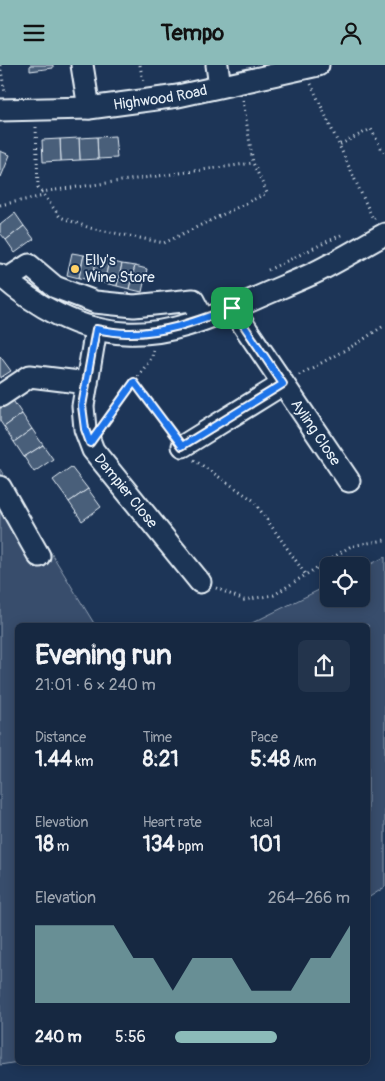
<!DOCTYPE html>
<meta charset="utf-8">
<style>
body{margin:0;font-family:Pangolin,sans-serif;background:#23344c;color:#f1f3f6;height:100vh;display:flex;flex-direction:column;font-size:19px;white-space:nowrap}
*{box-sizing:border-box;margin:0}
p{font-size:16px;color:#9ea6b1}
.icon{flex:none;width:28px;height:28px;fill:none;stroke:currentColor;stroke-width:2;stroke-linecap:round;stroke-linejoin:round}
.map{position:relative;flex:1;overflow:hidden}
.side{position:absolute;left:15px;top:558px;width:355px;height:442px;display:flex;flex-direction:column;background:#162841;border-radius:8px;box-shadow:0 2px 12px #0003,0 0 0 1px #35445a}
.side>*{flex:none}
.controls{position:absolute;left:320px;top:492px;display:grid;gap:10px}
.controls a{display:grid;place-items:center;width:50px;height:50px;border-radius:8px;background:#162841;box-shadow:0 2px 12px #0003,0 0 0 1px #35445a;font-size:25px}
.pin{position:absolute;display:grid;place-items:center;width:42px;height:42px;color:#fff;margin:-21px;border-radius:10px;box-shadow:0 2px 8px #0006}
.round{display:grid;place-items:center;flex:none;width:52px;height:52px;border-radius:8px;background:#23344c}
.headline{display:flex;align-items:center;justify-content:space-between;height:85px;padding:0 20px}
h1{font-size:28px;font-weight:700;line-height:38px}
.metrics{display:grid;grid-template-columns:repeat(3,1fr);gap:8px;height:85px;padding:5px 20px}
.metrics div{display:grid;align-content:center}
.metrics b{font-size:21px;font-weight:700}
.metrics small{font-size:14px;font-weight:400}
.metrics p{font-size:14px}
.chart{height:140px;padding:10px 20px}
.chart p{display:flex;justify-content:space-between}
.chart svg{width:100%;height:90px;margin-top:5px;fill:#8bbbb9;opacity:.7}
ul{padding:0 20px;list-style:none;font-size:16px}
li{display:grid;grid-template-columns:80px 60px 1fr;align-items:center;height:38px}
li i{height:12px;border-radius:6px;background:#8bbbb9}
header{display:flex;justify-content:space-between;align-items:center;height:65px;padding:0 20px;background:#8bbbb9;color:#111;font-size:22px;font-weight:700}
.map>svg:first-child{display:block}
.green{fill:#374d6c;stroke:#909fb2}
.building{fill:#495e7a;stroke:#e8f1f8}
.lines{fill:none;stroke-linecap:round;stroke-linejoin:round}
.minor-casing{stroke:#e8f1f8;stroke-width:25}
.path{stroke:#e8f1f8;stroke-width:3;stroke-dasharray:1 4;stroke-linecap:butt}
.minor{stroke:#1d3557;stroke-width:21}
.route-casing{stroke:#fff;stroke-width:10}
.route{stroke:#1a73e8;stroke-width:6}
.poi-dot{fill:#ffd166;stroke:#1d3557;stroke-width:2}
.labels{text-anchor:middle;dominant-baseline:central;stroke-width:4;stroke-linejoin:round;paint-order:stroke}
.street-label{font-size:15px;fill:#e8f1f8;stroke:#1d3557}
.poi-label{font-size:15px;fill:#e8f1f8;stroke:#1d3557;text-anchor:start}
</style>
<header><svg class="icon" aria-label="menu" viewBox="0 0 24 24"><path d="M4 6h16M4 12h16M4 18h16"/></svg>Tempo<svg class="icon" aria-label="person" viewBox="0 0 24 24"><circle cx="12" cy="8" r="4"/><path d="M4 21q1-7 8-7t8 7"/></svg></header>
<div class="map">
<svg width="385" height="1016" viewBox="0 0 385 1016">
<rect width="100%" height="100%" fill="#1d3557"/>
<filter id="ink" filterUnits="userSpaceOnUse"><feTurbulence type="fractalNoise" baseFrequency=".02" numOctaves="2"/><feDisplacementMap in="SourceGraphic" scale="10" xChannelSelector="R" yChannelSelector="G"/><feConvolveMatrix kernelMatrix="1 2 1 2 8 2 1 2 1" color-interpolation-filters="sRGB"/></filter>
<g filter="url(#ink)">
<g class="green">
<path d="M0 404 95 560H18V997L0 1000Z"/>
<path d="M385 492V822L368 833V560H248L329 520V534H361V504Z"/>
</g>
<g class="building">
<path d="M30 0H53V3L30 6Z"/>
<path d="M115 71 117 93 98 94 97 72Z"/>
<path d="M97 72 98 94 80 95 79 73Z"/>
<path d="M79 73 80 95 61 96 60 74Z"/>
<path d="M60 74 61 96 43 97 42 75Z"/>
<path d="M0 86 10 90 1 112 0 111Z"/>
<path d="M15 148 24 161 6 175 0 168V160Z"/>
<path d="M24 161 34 174 15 188 6 175Z"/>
<path d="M72 188 84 190 79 213 67 210Z"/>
<path d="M84 190 97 193 92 215 79 213Z"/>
<path d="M97 193 109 196 104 218 92 215Z"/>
<path d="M109 196 122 199 117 221 104 218Z"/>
<path d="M122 199 135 201 129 224 117 221Z"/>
<path d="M135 201 147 204 142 227 129 224Z"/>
<path d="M0 291 11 306 0 313Z"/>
<path d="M12 334 22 349 4 362 0 356V342Z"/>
<path d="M22 349 32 364 14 377 4 362Z"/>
<path d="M32 364 43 380 24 392 14 377Z"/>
<path d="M43 380 53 394 34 407 24 392Z"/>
<path d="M71 402 88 424 69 437 53 415Z"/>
<path d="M88 424 101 442 82 456 69 437Z"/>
</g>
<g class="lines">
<defs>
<g id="minor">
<path d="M82 0 89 43"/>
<path d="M217 0 220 21"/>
<path id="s1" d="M0 45 89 43 178 31 318 0"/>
<path d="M0 210C34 240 79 266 125 268 170 271 212 252 252 235 272 226 292 218 312 209 337 197 361 182 385 169"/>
<path d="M6 215 29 200 55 222 95 237 134 241 193 235 203 254"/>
<path id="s2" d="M232 243 349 416"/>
<path id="s3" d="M96 264 83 341 85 364 93 385 200 517"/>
<path d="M0 331 30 311 87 318"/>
<path d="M183 381 283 319"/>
<path d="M0 422 39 491"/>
</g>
</defs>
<use href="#minor" class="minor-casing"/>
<g class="path">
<path d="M0 0 5 28"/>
<path d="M140 0 143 17"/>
<path d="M311 19 339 80"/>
<path d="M243 35 253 98"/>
<path d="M36 62 38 122 60 152 90 163 164 178 267 128 253 98 41 127"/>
<path d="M0 140 44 131"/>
<path d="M375 153 373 154 339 80 371 64 385 90"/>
<path d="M268 205 341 170"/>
<path d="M299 310 358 278 385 260"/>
<path d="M134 317 171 366"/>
<path d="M103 360 152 292 153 285"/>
<path d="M194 395 253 435 306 510"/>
<path d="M216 523 244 535 274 530 351 481 385 475"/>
</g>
<use href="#minor" class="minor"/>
</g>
</g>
<g class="lines" filter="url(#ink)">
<defs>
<path id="route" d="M232 243 283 319 182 381 134 317 90 378 85 364 82 341 96 264C106 266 116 268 127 268 164 269 197 256 232 243Z"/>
</defs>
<use href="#route" class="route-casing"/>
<use href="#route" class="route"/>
</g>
<circle class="poi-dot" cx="75" cy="204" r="5"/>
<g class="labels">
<g class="street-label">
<text stroke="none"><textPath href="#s1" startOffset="161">Highwood Road</textPath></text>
<text stroke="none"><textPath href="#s2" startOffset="150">Ayling Close</textPath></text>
<text stroke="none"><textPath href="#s3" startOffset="176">Dampier Close</textPath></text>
</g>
<g class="poi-label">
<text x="85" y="195">Elly's<tspan x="85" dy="17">Wine Store</tspan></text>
</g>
</g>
</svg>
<div class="controls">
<a><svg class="icon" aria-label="locate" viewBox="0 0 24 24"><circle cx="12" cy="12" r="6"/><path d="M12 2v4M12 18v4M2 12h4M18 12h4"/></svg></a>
</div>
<div class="pin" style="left:232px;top:243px;background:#1e9e55"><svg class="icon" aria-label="arrive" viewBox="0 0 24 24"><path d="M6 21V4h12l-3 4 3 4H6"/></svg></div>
<section class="side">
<div class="headline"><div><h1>Evening run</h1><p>21:01 · 6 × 240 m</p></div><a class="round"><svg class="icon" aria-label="share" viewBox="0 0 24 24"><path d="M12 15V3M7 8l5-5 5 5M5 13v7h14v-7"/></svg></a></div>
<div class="metrics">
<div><p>Distance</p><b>1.44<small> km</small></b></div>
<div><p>Time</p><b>8:21</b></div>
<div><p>Pace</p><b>5:48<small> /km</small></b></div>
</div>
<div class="metrics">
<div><p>Elevation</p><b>18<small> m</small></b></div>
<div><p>Heart rate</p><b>134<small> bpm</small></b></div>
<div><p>kcal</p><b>101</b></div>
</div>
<div class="chart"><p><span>Elevation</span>264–266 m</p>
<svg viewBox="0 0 160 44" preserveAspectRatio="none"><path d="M0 44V6L10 6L20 6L30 6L40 6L50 22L60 22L70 38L80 22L90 22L100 22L110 38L120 38L130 38L140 22L150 22L160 6V44z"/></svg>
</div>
<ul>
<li><b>240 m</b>5:56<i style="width:58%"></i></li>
</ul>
</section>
</div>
